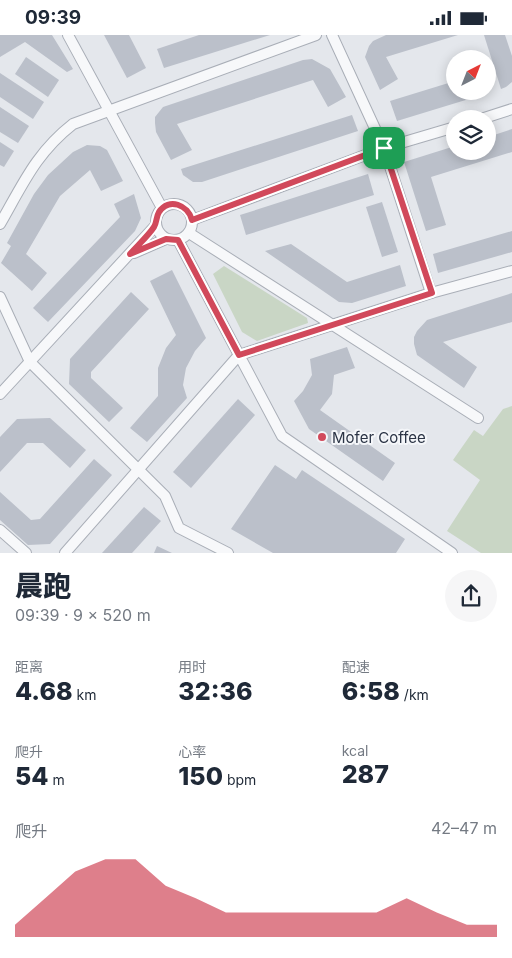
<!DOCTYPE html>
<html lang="zh">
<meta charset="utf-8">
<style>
body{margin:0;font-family:Inter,"Noto Sans SC",sans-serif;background:#f6f6f7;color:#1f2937;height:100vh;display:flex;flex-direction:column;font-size:19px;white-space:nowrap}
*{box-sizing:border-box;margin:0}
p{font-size:16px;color:#747a83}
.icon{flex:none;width:28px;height:28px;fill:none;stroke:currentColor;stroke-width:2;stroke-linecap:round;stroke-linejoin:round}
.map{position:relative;height:518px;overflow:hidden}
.side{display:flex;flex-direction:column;background:#fff;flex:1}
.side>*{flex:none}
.needle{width:32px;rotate:42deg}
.fabs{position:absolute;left:446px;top:15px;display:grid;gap:10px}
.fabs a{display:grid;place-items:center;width:50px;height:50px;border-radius:50%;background:#fff;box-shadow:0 2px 12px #0003;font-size:25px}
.pin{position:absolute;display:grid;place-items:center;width:42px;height:42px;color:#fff;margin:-21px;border-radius:10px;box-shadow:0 2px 8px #0006}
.round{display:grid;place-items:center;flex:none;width:52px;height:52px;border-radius:26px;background:#f6f6f7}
.head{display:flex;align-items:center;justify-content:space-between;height:85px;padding:0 15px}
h1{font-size:28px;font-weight:800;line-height:38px}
.stats{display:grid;grid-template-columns:repeat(3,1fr);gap:8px;height:85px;padding:5px 15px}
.stats div{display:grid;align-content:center}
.stats b{font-size:25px;font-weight:800}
.stats small{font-size:14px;font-weight:400}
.stats p{font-size:14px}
.chart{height:140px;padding:10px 15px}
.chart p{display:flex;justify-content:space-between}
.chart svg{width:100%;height:90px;margin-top:5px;fill:#d1495b;opacity:.7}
.status{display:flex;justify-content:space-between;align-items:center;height:35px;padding:0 25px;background:#fff;direction:ltr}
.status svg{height:14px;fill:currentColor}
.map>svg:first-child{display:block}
.green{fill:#c9d6c5}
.building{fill:#bbc0ca}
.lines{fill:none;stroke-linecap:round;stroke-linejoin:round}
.minor-casing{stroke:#a9aeb7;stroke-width:12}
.minor{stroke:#f7f8fa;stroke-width:10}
.route-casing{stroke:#fff;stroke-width:10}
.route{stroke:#d1495b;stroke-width:6}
.poi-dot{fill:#d1495b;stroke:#f4f6f9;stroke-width:2}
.labels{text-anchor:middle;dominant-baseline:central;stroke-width:4;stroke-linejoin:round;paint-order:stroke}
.poi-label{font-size:15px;fill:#2b3445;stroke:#f4f6f9;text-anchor:start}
</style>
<div class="status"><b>09:39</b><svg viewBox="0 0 49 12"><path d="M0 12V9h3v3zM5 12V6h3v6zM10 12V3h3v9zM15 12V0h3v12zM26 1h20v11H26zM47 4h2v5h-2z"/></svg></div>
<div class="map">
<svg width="512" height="518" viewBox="0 0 512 518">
<rect width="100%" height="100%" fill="#e4e7ec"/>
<g class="green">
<path d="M224 231 307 283 308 288 257 306 242 297 213 239Z"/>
<path d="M512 371V518H481L447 496 480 445 453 425 474 395 483 401 503 374Z"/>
</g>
<g class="building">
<path d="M0 0H52L73 34 67 37 25 7 0 22Z"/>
<path d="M104 0H129L146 33 127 43Z"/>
<path d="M199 0H270L164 33 157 14Z"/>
<path d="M386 0H458L386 22 398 44 380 55 365 22 369 11 373 6Z"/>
<path d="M484 0H505L512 21V47L506 52 501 54Z"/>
<path d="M26 22 59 45 48 62 15 39Z"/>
<path d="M312 24 330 34 346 62 328 72 313 45 177 89 192 115 171 125 156 97 155 88V82L163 72 303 25Z"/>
<path d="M0 38 44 67 33 84 0 62Z"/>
<path d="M455 46V56H481L482 60 397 86 390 66Z"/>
<path d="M0 72 29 91 18 108 0 97Z"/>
<path d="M352 80 358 96 202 147H193L183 140 181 134Z"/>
<path d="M512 94V117L431 142 446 190 426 196 404 127 455 111V116H488V102Z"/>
<path d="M0 107 14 116 4 132 0 130Z"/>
<path d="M87 110 100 111 107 115 123 146 101 156 90 135 60 161 26 219 47 238 32 256 1 228 11 211 7 208 34 159 48 140 73 117Z"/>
<path d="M368 139 374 160 246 200 240 180Z"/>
<path d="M134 159 141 183 135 196 48 287 33 273 120 182 114 169Z"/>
<path d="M382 167 398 217 382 222 366 172Z"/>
<path d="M512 196V217L438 238 433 219Z"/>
<path d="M291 209 347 247 400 230 406 251 352 268 339 267 265 216Z"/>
<path d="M172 235 206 303 195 316 186 333 183 350 187 363 147 407 130 393 158 361V333L166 313 176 300 150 246Z"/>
<path d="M131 257 149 274 91 337V343L123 373 109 387 69 349 70 324Z"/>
<path d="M512 258V287L443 307 477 332 464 353 417 320 414 309V302L417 296 427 285Z"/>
<path d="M347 312 355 333 334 340 332 359 320 375 395 428 383 446 309 394 294 366 303 356 312 340 310 324Z"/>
<path d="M238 364 255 380 191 453 173 437Z"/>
<path d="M50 383 86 415 70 433 43 408H27L0 437V402L17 384Z"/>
<path d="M94 424 112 440 50 509 28 510 0 485V457L31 485 40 484Z"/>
<path d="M275 430 296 444 302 435 405 504 396 518H273L231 494Z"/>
<path d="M144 472 161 486 132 518H102Z"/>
<path d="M157 511 172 518H154Z"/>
</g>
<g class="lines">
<defs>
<g id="minor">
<path d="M68 0 162 173"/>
<path d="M332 0 384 113 431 258"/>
<path d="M481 84 512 74"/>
<circle cx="174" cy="187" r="18"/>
<path d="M192 185 384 113 455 92"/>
<path d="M0 189C23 149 36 118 73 89L316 0"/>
<path d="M189 198 478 383"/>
<path d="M178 205 282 401 452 518"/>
<path d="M134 218 166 204"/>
<path d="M0 262 30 327 165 461 179 493 228 518"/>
<path d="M0 359 156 190"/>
<path d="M0 495 26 518"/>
<path d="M65 518 239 320 431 258 512 236"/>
</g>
</defs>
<use href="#minor" class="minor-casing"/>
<use href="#minor" class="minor"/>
</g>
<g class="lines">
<defs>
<path id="route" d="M384 113 432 258 239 320 178 205 166 204 130 219C138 210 148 201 154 192 157 187 156 182 159 177 169 162 188 170 192 185Z"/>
</defs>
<use href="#route" class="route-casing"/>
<use href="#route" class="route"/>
</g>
<circle class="poi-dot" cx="322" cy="402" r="5"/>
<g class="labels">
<g class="poi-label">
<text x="332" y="402">Mofer Coffee</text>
</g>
</g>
</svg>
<div class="fabs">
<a><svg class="needle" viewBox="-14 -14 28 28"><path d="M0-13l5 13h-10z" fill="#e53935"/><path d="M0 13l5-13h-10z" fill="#747a83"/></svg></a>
<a><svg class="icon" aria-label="layers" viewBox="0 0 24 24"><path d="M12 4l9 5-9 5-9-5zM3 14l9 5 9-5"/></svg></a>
</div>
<div class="pin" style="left:384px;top:113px;background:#1e9e55"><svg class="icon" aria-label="arrive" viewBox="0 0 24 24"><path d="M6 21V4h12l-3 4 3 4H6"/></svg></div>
</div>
<section class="side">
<div class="head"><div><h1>晨跑</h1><p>09:39 · 9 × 520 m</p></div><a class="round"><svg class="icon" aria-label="share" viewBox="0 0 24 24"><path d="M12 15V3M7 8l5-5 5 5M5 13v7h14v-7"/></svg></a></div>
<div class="stats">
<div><p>距离</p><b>4.68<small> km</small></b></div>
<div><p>用时</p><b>32:36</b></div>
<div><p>配速</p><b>6:58<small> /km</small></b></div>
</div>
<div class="stats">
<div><p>爬升</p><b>54<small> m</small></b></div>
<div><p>心率</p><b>150<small> bpm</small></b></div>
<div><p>kcal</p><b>287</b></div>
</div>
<div class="chart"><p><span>爬升</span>42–47 m</p>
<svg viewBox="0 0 160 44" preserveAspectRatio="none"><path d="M0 44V38L10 25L20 12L30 6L40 6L50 19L60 25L70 32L80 32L90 32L100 32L110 32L120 32L130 25L140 32L150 38L160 38V44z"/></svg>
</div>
</section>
